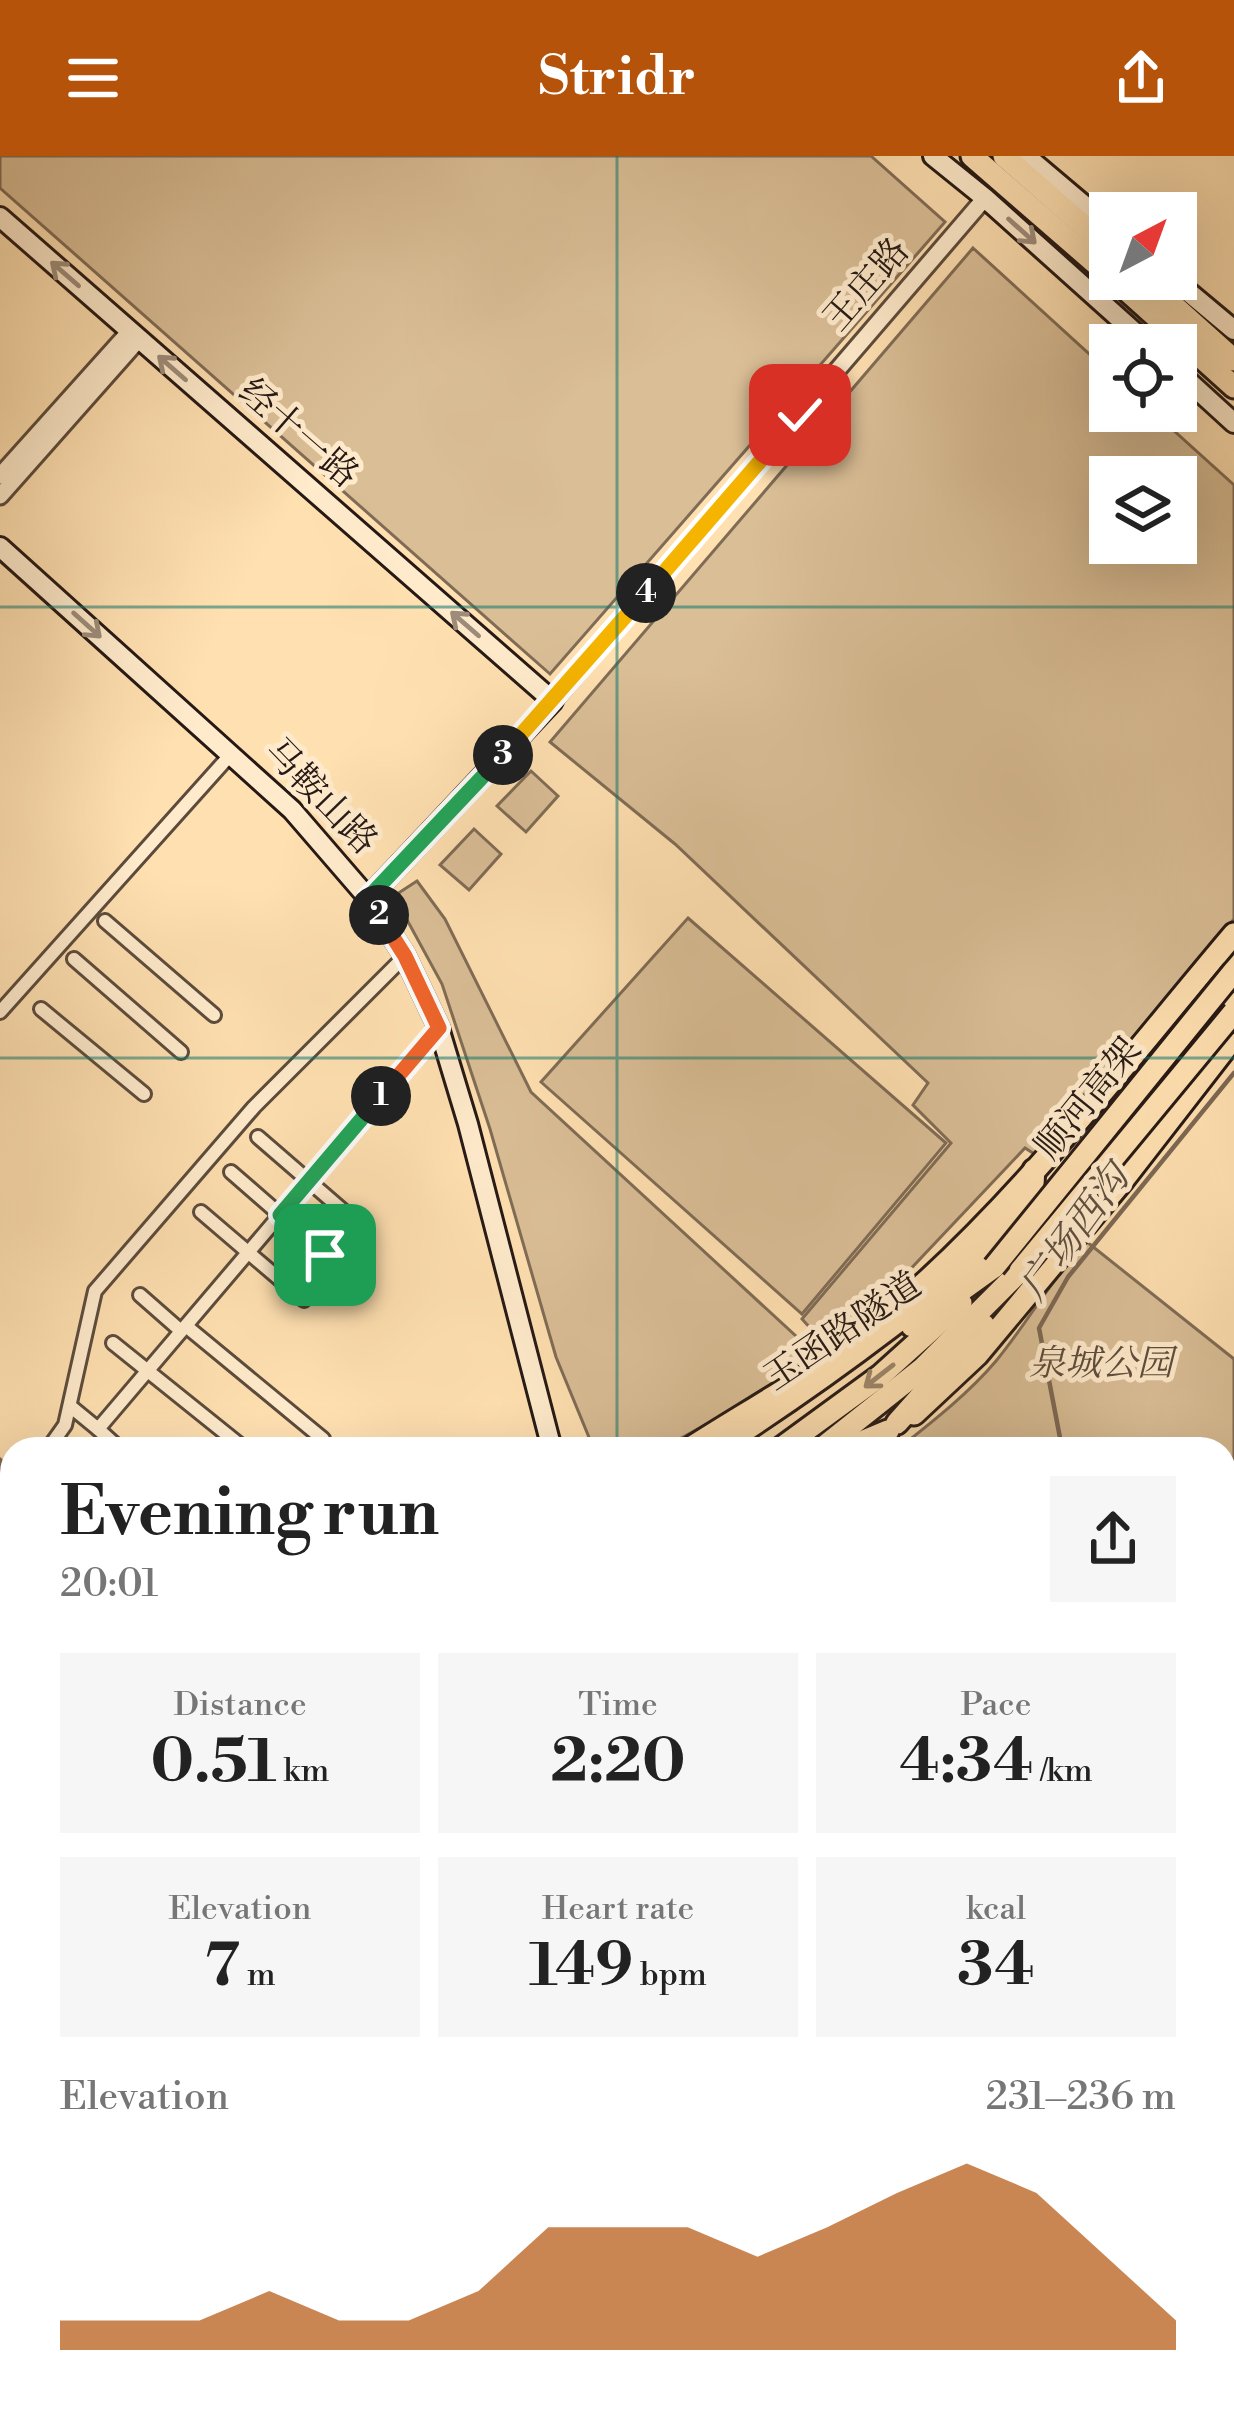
<!DOCTYPE html>
<meta charset="utf-8">
<style>
body{margin:0;font-family:"Libre Bodoni","Noto Serif SC",serif;background:#f6f6f6;color:#222;height:100vh;display:flex;flex-direction:column;font-size:45px;white-space:nowrap}
*{box-sizing:border-box;margin:0}
p{font-size:39px;color:#767676}
.icon{flex:none;width:66px;height:66px;fill:none;stroke:currentColor;stroke-width:2;stroke-linecap:round;stroke-linejoin:round}
.map{position:relative;flex:1;overflow:hidden}
.details{position:absolute;left:0px;top:1281px;width:1236px;height:975px;display:flex;flex-direction:column;background:#fff;border-radius:36px 36px 0 0;box-shadow:0 12px 48px #0002}
.details>*{flex:none}
.needle{width:78px;rotate:41deg}
.buttons{position:absolute;left:1089px;top:36px;display:grid;gap:24px}
.buttons a{display:grid;place-items:center;width:108px;height:108px;border-radius:0px;background:#fff;box-shadow:0 12px 48px #0002;font-size:60px}
.pin{position:absolute;display:grid;place-items:center;width:102px;height:102px;color:#fff;margin:-51px;border-radius:24px;box-shadow:0 6px 18px #0006}
.km{position:absolute;width:60px;height:60px;margin:-30px;border-radius:50%;background:#222;color:#fff;font-size:33px;line-height:60px;text-align:center}
.round{display:grid;place-items:center;flex:none;width:126px;height:126px;border-radius:0px;background:#f6f6f6}
.overview{display:flex;align-items:center;justify-content:space-between;height:204px;padding:0 60px}
h1{font-size:66px;font-weight:700;line-height:90px}
.stats{display:grid;grid-template-columns:repeat(3,1fr);gap:18px;height:204px;padding:12px 60px}
.stats div{display:grid;align-content:center;border-radius:0px;background:#f6f6f6;text-align:center}
.stats b{font-size:60px;font-weight:700}
.stats small{font-size:33px;font-weight:400}
.stats p{font-size:33px}
.chart{height:336px;padding:24px 60px}
.chart p{display:flex;justify-content:space-between}
.chart svg{width:100%;height:216px;margin-top:12px;fill:#b45309;opacity:.7}
header{display:flex;justify-content:space-between;align-items:center;height:156px;padding:0 60px;background:#b45309;color:#fff;font-size:54px;font-weight:700}
.map>svg:first-child{display:block}
.green{fill:#dabe96;stroke:#806c56;stroke-width:3;fill-rule:evenodd}
.lines{fill:none;stroke-linecap:round;stroke-linejoin:round}
.stream{stroke:#7c6853;stroke-width:4.5}
.trunk-tunnel{stroke:#d4b892;stroke-width:21;stroke-dasharray:21 10;stroke-linecap:butt}
.minor-casing{stroke:#5c4b3c;stroke-width:18}
.tertiary-casing{stroke:#5c4b3c;stroke-width:21}
.secondary-casing{stroke:#261915;stroke-width:24}
.primary-casing{stroke:#261915;stroke-width:27}
.trunk-casing{stroke:#261915;stroke-width:27}
.minor{stroke:#ffebcc;stroke-width:12}
.tertiary{stroke:#ffebcc;stroke-width:15}
.secondary{stroke:#ffebcc;stroke-width:18}
.primary{stroke:#ffe0b1;stroke-width:21}
.trunk{stroke:#ffe0b1;stroke-width:21}
.trunk-bridge-casing{stroke:#261915;stroke-width:27;stroke-linecap:butt}
.trunk-bridge{stroke:#ffe0b1;stroke-width:21}
.oneway{stroke:#9d8c7a}
.oneway2{stroke:#9d866b}
.split-1-casing{stroke:#fff;stroke-width:24}
.split-2-casing{stroke:#fff;stroke-width:24}
.split-3-casing{stroke:#fff;stroke-width:24}
.split-4-casing{stroke:#fff;stroke-width:24}
.split-5-casing{stroke:#fff;stroke-width:24}
.split-1{stroke:#22a559;stroke-width:15}
.split-2{stroke:#f0652b;stroke-width:15}
.split-3{stroke:#22a559;stroke-width:15}
.split-4{stroke:#f5b400;stroke-width:15}
.split-5{stroke:#f5b400;stroke-width:15}
.grid{fill:none;stroke:#0f766e;stroke-width:3;stroke-opacity:0.55}
.labels{text-anchor:middle;dominant-baseline:central;stroke-width:10;stroke-linejoin:round;paint-order:stroke}
.street-label{font-size:36px;fill:#261915;stroke:#ffebcc}
.park-label{font-size:36px;font-style:italic;fill:#5c4b3c;stroke:#ffebcc}
.water-label{font-size:39px;font-style:italic;fill:#5f4d3e;stroke:#ffebcc}
</style>
<header><svg class="icon" aria-label="menu" viewBox="0 0 24 24"><path d="M4 6h16M4 12h16M4 18h16"/></svg>Stridr<svg class="icon" aria-label="share" viewBox="0 0 24 24"><path d="M12 15V3M7 8l5-5 5 5M5 13v7h14v-7"/></svg></header>
<div class="map">
<svg width="1234" height="2255" viewBox="0 0 1234 2255">
<rect width="100%" height="100%" fill="#ffe0b1"/>
<filter id="stains"><feTurbulence type="fractalNoise" baseFrequency=".00167" numOctaves="4"/><feColorMatrix values="0 0 0 0 .2 0 0 0 0 .09 0 0 0 0 .02 0 0 0 .5 -.17"/></filter>
<radialGradient id="worn" r=".72"><stop offset=".6" stop-color="#630" stop-opacity="0"/><stop offset="1" stop-color="#630" stop-opacity=".3"/></radialGradient>
<g class="green">
<path d="M0 0H871L945 66 550 518 0 32Z"/>
<path d="M973 92 1110 217V255H1152L1234 329V763L1036 999 1025 992 832 1196 802 1163 951 987 913 949 928 927 675 688 550 586ZM1110 321H1176V387H1110Z"/>
<path d="M531 615 558 640 526 676 497 650Z"/>
<path d="M474 673 501 698 469 734 440 709Z"/>
<path d="M417 725 445 763 531 936 823 1205 661 1293 593 1291 556 1201 490 973 442 828 394 740Z"/>
<path d="M688 762 946 987 802 1158 541 926Z"/>
<path d="M1087 1086 1234 1203V2092L1224 2083V1293H898C932 1266 968 1238 996 1205 1028 1166 1052 1122 1087 1086Z"/>
<path d="M0 1303 12 1313V1930L0 1957Z"/>
</g>
<g class="lines">
<g class="stream">
<path d="M1055 1293 1061 1287 1039 1172 1068 1121 1234 917"/>
<path d="M155 2255 179 2244"/>
</g>
<path class="trunk-tunnel" d="M0 2231 12 2218"/>
<defs>
<g id="minor">
<path d="M105 765 214 859"/>
<path d="M74 803 181 896"/>
<path d="M41 853 144 938"/>
<path d="M0 856 232 597"/>
<path d="M258 981 355 1065"/>
<path d="M231 1016 325 1098"/>
<path d="M201 1056 304 1144"/>
<path d="M140 1139 181 1175"/>
<path d="M186 1170 323 1283"/>
<path d="M113 1187 245 1293"/>
<path d="M70 1250 98 1273 439 872"/>
<path d="M98 1273 120 1293"/>
<path d="M48 1293 65 1269 95 1135 254 951 405 800"/>
<path d="M643 2244 656 2255"/>
<path d="M701 2255 713 2244"/>
</g>
<g id="tertiary">
<path d="M0 320 130 175"/>
<path d="M0 340 139 183"/>
<path d="M553 545 985 42"/>
</g>
<g id="secondary">
<path d="M933 0 985 42 1149 189"/>
<path d="M1026 0 1110 71"/>
<path d="M0 61 553 545 368 742"/>
<path d="M1173 123 1234 174"/>
<path d="M1176 214 1234 267"/>
<path d="M0 391 292 654 368 742 405 800 439 872 468 968 552 1293"/>
<path d="M1224 2127 1234 2136"/>
</g>
<g id="primary">
<path d="M914 1258 977 1199 1123 1024 1234 881"/>
<path d="M689 1293C753 1252 823 1214 881 1165 1015 1054 1122 910 1234 778"/>
<path d="M0 2204 12 2191"/>
<path d="M0 2254 12 2241"/>
</g>
<g id="trunk">
<path d="M972 0 1110 120"/>
<path d="M1004 0 1110 93"/>
<path d="M1114 123 1234 231"/>
<path d="M1144 123 1234 204"/>
<path d="M912 1170 994 1111"/>
<path d="M897 1267 984 1169"/>
<path d="M716 1293C780 1252 1010 1097 1032 1032 1034 1026 1033 1020 1034 1014"/>
<path d="M780 1293 880 1220 961 1147"/>
<path d="M821 1293 923 1212 1020 1115"/>
<path d="M845 1293 888 1275"/>
</g>
</defs>
<use href="#minor" class="minor-casing"/>
<use href="#tertiary" class="tertiary-casing"/>
<use href="#secondary" class="secondary-casing"/>
<use href="#primary" class="primary-casing"/>
<use href="#trunk" class="trunk-casing"/>
<use href="#minor" class="minor"/>
<use href="#tertiary" class="tertiary"/>
<use href="#secondary" class="secondary"/>
<use href="#primary" class="primary"/>
<use href="#trunk" class="trunk"/>
<defs>
<g id="trunk-bridge">
<path d="M994 1111 1234 815"/>
<path d="M1020 1115 1234 856"/>
</g>
</defs>
<use href="#trunk-bridge" class="trunk-bridge-casing"/>
<use href="#trunk-bridge" class="trunk-bridge"/>
</g>
<defs><path id="oneway-shaft" d="M-6 0H5M1.5-3L5.5 0L1.5 3" fill="none" stroke-width="1.6" stroke-linecap="round" stroke-linejoin="round" transform="scale(3)"/></defs>
<g class="oneway">
<use href="#oneway-shaft" transform="translate(1022 75) rotate(42)"/>
<use href="#oneway-shaft" transform="translate(65 118) rotate(-139)"/>
<use href="#oneway-shaft" transform="translate(172 212) rotate(-139)"/>
<use href="#oneway-shaft" transform="translate(465 468) rotate(-139)"/>
<use href="#oneway-shaft" transform="translate(87 469) rotate(42)"/>
</g>
<use class="oneway2" href="#oneway-shaft" transform="translate(879 1220) rotate(142)"/>
<g class="lines">
<defs>
<path id="split-1" d="M325 1099 280 1059 381 940"/>
<path id="split-2" d="M379 759 405 800 439 872 381 940"/>
<path id="split-3" d="M379 759 368 742 503 599"/>
<path id="split-4" d="M503 599 646 437"/>
<path id="split-5" d="M646 437 800 259"/>
</defs>
<use href="#split-1" class="split-1-casing"/>
<use href="#split-2" class="split-2-casing"/>
<use href="#split-3" class="split-3-casing"/>
<use href="#split-4" class="split-4-casing"/>
<use href="#split-5" class="split-5-casing"/>
<use href="#split-1" class="split-1"/>
<use href="#split-2" class="split-2"/>
<use href="#split-3" class="split-3"/>
<use href="#split-4" class="split-4"/>
<use href="#split-5" class="split-5"/>
</g>
<path class="grid" d="M617 0V1293M0 451H1234M0 902H1234M0 1353H12M1224 1353H1234M0 1804H12M1224 1804H1234M617 2244V2255"/>
<g class="labels">
<g class="street-label">
<text transform="translate(867 129) rotate(-49)">王庄路</text>
<text transform="translate(298 278) rotate(41)">经十一路</text>
<text transform="translate(320 641) rotate(46)">马鞍山路</text>
<text transform="translate(1089 943) rotate(-51)">顺河高架</text>
<text transform="translate(843 1176) rotate(-34)">玉函路隧道</text>
</g>
<g class="park-label">
<text x="1101" y="1208">泉城公园</text>
</g>
<g class="water-label">
<text transform="translate(1075 1077) rotate(-54)">广场西沟</text>
</g>
</g>
<rect width="100%" height="100%" filter="url(#stains)"/>
<rect width="100%" height="100%" fill="url(#worn)"/>
</svg>
<div class="buttons">
<a><svg class="needle" viewBox="-14 -14 28 28"><path d="M0-13l5 13h-10z" fill="#e53935"/><path d="M0 13l5-13h-10z" fill="#767676"/></svg></a>
<a><svg class="icon" aria-label="locate" viewBox="0 0 24 24"><circle cx="12" cy="12" r="6"/><path d="M12 2v4M12 18v4M2 12h4M18 12h4"/></svg></a>
<a><svg class="icon" aria-label="layers" viewBox="0 0 24 24"><path d="M12 4l9 5-9 5-9-5zM3 14l9 5 9-5"/></svg></a>
</div>
<div class="pin" style="left:325px;top:1099px;background:#1e9e55"><svg class="icon" aria-label="arrive" viewBox="0 0 24 24"><path d="M6 21V4h12l-3 4 3 4H6"/></svg></div>
<div class="pin" style="left:800px;top:259px;background:#d93025"><svg class="icon" aria-label="check" viewBox="0 0 24 24"><path d="M5 12l5 5 9-10"/></svg></div>
<b class="km" style="left:381px;top:940px">1</b>
<b class="km" style="left:379px;top:759px">2</b>
<b class="km" style="left:503px;top:599px">3</b>
<b class="km" style="left:646px;top:437px">4</b>
<section class="details">
<div class="overview"><div><h1>Evening run</h1><p>20:01</p></div><a class="round"><svg class="icon" aria-label="share" viewBox="0 0 24 24"><path d="M12 15V3M7 8l5-5 5 5M5 13v7h14v-7"/></svg></a></div>
<div class="stats">
<div><p>Distance</p><b>0.51<small> km</small></b></div>
<div><p>Time</p><b>2:20</b></div>
<div><p>Pace</p><b>4:34<small> /km</small></b></div>
</div>
<div class="stats">
<div><p>Elevation</p><b>7<small> m</small></b></div>
<div><p>Heart rate</p><b>149<small> bpm</small></b></div>
<div><p>kcal</p><b>34</b></div>
</div>
<div class="chart"><p><span>Elevation</span>231–236 m</p>
<svg viewBox="0 0 160 44" preserveAspectRatio="none"><path d="M0 44V38L10 38L20 38L30 32L40 38L50 38L60 32L70 19L80 19L90 19L100 25L110 19L120 12L130 6L140 12L150 25L160 38V44z"/></svg>
</div>
</section>
</div>
